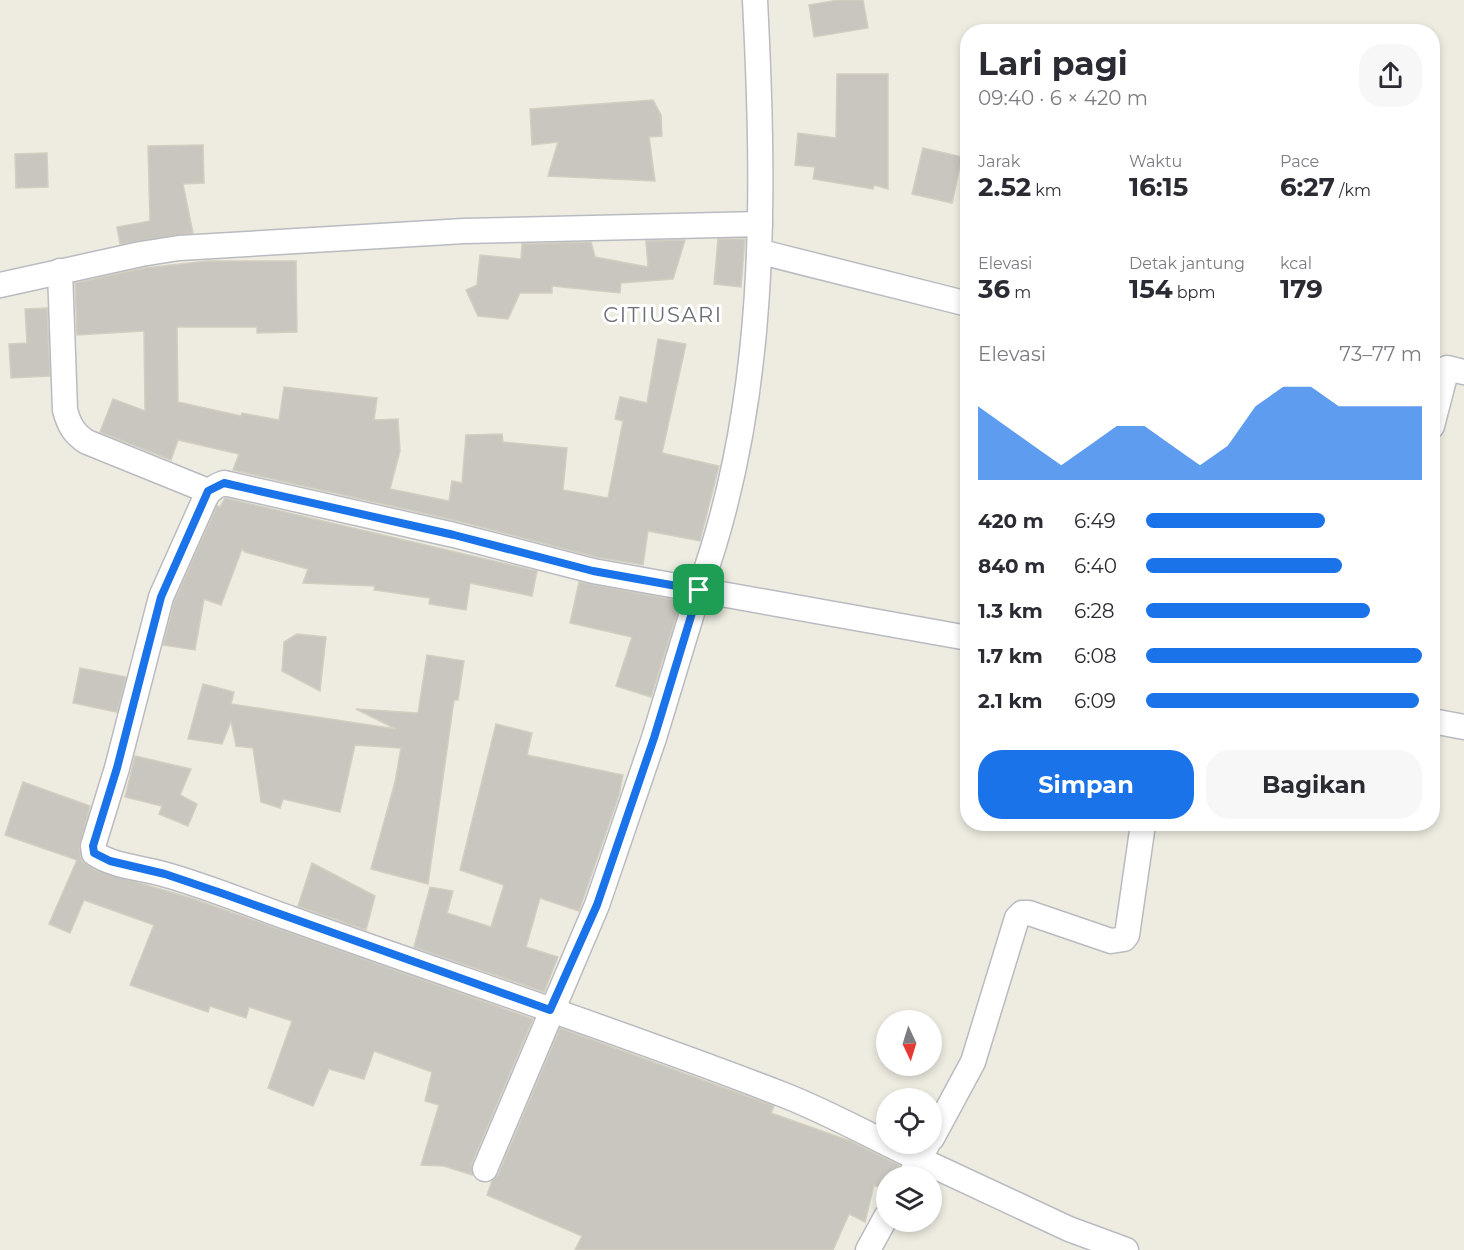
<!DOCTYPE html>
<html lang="id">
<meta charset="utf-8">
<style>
body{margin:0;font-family:Montserrat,sans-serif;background:#f7f7f7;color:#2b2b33;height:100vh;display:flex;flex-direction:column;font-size:22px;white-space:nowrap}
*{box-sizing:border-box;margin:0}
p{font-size:20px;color:#7c7c81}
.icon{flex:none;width:33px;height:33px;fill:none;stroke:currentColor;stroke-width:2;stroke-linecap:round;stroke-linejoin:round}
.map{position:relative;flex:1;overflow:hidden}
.sheet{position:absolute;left:960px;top:24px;width:480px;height:807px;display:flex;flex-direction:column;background:#fff;border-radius:24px;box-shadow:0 3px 9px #0003}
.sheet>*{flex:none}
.needle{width:39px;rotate:176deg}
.buttons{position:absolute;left:876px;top:1010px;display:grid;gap:12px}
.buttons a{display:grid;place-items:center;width:66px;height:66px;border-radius:50%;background:#fff;box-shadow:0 3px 9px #0003;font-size:30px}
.pin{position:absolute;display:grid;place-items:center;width:51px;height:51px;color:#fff;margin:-26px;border-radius:12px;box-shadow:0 3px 9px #0006}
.round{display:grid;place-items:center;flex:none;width:63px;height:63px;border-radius:24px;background:#f7f7f7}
.headline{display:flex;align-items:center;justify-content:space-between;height:102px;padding:0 18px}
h1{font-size:33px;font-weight:700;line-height:45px}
.figures{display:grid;grid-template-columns:repeat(3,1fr);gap:9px;height:102px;padding:6px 18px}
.figures div{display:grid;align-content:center}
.figures b{font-size:26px;font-weight:700}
.figures small{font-size:16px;font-weight:400}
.figures p{font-size:16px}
.chart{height:168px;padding:12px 18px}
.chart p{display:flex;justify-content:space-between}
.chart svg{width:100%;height:108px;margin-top:6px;fill:#1a73e8;opacity:.7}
.cta{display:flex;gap:12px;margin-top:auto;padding:12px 18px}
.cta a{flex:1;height:69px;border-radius:24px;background:#1a73e8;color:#fff;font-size:24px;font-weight:700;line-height:69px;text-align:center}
.cta a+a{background:#f7f7f7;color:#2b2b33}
ul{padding:0 18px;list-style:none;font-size:20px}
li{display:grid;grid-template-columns:96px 72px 1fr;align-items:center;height:45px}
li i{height:15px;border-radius:8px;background:#1a73e8}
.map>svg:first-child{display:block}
.building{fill:#c8c6bf;stroke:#d2cec0;stroke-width:1.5}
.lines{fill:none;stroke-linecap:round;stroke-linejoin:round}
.street-casing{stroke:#b9bbc1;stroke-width:27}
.street{stroke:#fff;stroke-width:24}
.route-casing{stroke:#fff;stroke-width:12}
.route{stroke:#1a73e8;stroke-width:8}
.labels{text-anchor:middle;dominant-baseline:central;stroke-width:6;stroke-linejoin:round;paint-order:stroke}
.quarter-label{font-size:21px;letter-spacing:1.5px;fill:#6b6f75;stroke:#fff}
</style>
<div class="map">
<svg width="1464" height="1250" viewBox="0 0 1464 1250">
<rect width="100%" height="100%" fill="#eeece1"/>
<g class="building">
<path d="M838 0H863L868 28 814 37 809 5Z"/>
<path d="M837 74H888V189L874 185 873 189 813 179 815 167 795 165 798 133 836 138Z"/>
<path d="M653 100 661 115 662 136 649 137 655 181 548 176 558 142 532 145 530 109Z"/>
<path d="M203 145 204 183 183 184 193 233 120 244 117 227 150 221 148 146Z"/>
<path d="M923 148 962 157 952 203 912 194Z"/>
<path d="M47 153 48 187 16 188 15 154Z"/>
<path d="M718 239H745L741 287 714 284Z"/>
<path d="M685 240 673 279 621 283 620 293 552 286V293H520L508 319 478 316 466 290 477 285 480 255 521 259 522 244 591 242 595 257 648 267 646 241Z"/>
<path d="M208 261H296L297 332 257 333V327H177L178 402 241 416 242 413 279 420 284 387 377 398 374 420 398 419 400 451 390 489 449 501 452 481 462 483 466 435 502 434 503 442 567 448 563 490 608 498 623 421 615 419 620 397 647 403 658 339 686 344 662 453 719 466 700 541 648 531 643 565 596 557 458 521 233 470 239 454 178 440 171 460 100 432 113 399 145 411 144 331 77 335 75 283 144 268Z"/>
<path d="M47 308 50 376 11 378 9 344 27 343 25 309Z"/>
<path d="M225 498 537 571 532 596 470 583 466 610 429 604 430 598 374 590 375 586 303 583 308 569 245 552 242 549 221 605 204 599 195 650 163 645 174 602 217 506 220 507Z"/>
<path d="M579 582 681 601 651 697 616 686 632 637 570 623Z"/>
<path d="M297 634 326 637 320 691 282 671 284 642Z"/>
<path d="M427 655 464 661 458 700H454L428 884 371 869 395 782 401 748 355 745 340 812 283 799 280 808 261 802 253 748 236 746 231 721 222 744 188 739 203 684 234 692 231 704 396 729 356 709 418 713Z"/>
<path d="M80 668 126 677 117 712 73 703Z"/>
<path d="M496 724 532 733 527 755 623 775 619 795 579 911 540 898 526 947 558 957 544 992 414 947 430 887 453 891 447 913 491 927 504 885 460 870Z"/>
<path d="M135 756 191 769 180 795 197 804 188 826 159 814 162 806 125 797Z"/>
<path d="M23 782 90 806 79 848 82 861 95 870 191 898 533 1019 472 1163V1175L444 1166 421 1165 439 1105 425 1101 432 1072 374 1051 364 1079 329 1069 313 1106 268 1088 292 1021 249 1007 246 1018 210 1006 208 1012 130 985 154 925 84 900 70 933 49 924 77 860 5 835Z"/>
<path d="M312 863 375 896 366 930 298 906Z"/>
<path d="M560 1028 774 1106 771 1113 850 1141 899 1165 896 1176H886V1191L874 1185 865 1222 849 1214 833 1250H575L582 1236 487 1195 492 1181 498 1175Z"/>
</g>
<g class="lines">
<defs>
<g id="street">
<path d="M755 0C765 199 768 401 699 590L968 638"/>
<path d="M761 252 968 304"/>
<path d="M60 271 65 410C69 425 74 434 87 442L208 491"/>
<path d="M0 285 141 254 179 248 464 231 760 224"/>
<path d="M1432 426 1447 368 1464 372"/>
<path d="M1432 721 1464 727"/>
<path d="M932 1138 973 1062 1017 918 1022 913H1029L1111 941 1124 939 1127 935 1143 824"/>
<path d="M485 1169 597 905 654 738 699 590 593 571 454 535 224 483C212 487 208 492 203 503L161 597 117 768 93 846 94 853C112 866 142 868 163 874 207 886 249 904 292 919 456 978 622 1032 784 1095 830 1113 874 1138 919 1159L928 1143"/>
<path d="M910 1176 919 1159 1069 1229 1126 1250"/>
<path d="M868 1250 886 1217"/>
</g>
</defs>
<use href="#street" class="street-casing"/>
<use href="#street" class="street"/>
</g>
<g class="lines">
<defs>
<path id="route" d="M224 483 454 535 593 571 699 590 654 738 597 905 550 1010 224 894 165 874 110 861 94 853 93 846 117 768 161 597 208 491Z"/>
</defs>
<use href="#route" class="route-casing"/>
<use href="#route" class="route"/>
</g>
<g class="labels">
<g class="quarter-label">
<text x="663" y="314">CITIUSARI</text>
</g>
</g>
</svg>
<div class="buttons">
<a><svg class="needle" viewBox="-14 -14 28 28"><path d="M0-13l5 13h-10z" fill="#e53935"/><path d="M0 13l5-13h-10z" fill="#7c7c81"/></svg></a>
<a><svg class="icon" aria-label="locate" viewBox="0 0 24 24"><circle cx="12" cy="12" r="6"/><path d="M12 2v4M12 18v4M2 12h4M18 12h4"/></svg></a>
<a><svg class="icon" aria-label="layers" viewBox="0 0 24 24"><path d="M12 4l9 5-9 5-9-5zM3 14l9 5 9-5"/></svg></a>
</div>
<div class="pin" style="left:699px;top:590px;background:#1e9e55"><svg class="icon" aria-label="arrive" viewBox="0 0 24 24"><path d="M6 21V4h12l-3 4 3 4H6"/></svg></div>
<section class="sheet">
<div class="headline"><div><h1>Lari pagi</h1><p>09:40 · 6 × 420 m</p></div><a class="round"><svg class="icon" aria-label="share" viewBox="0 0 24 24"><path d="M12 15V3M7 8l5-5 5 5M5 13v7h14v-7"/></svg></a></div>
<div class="figures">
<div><p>Jarak</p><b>2.52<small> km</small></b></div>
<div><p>Waktu</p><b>16:15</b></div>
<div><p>Pace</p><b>6:27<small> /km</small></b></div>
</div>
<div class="figures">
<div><p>Elevasi</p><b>36<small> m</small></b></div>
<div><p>Detak jantung</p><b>154<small> bpm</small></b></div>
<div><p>kcal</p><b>179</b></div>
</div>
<div class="chart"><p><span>Elevasi</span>73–77 m</p>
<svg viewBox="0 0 160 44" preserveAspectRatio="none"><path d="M0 44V14L10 22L20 30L30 38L40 30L50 22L60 22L70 30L80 38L90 30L100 14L110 6L120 6L130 14L140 14L150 14L160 14V44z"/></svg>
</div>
<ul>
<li><b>420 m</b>6:49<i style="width:65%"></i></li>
<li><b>840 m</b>6:40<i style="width:71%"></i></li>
<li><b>1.3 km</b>6:28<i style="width:81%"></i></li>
<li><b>1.7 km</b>6:08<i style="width:100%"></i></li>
<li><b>2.1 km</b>6:09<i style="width:99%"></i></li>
</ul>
<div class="cta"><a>Simpan</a><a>Bagikan</a></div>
</section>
</div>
